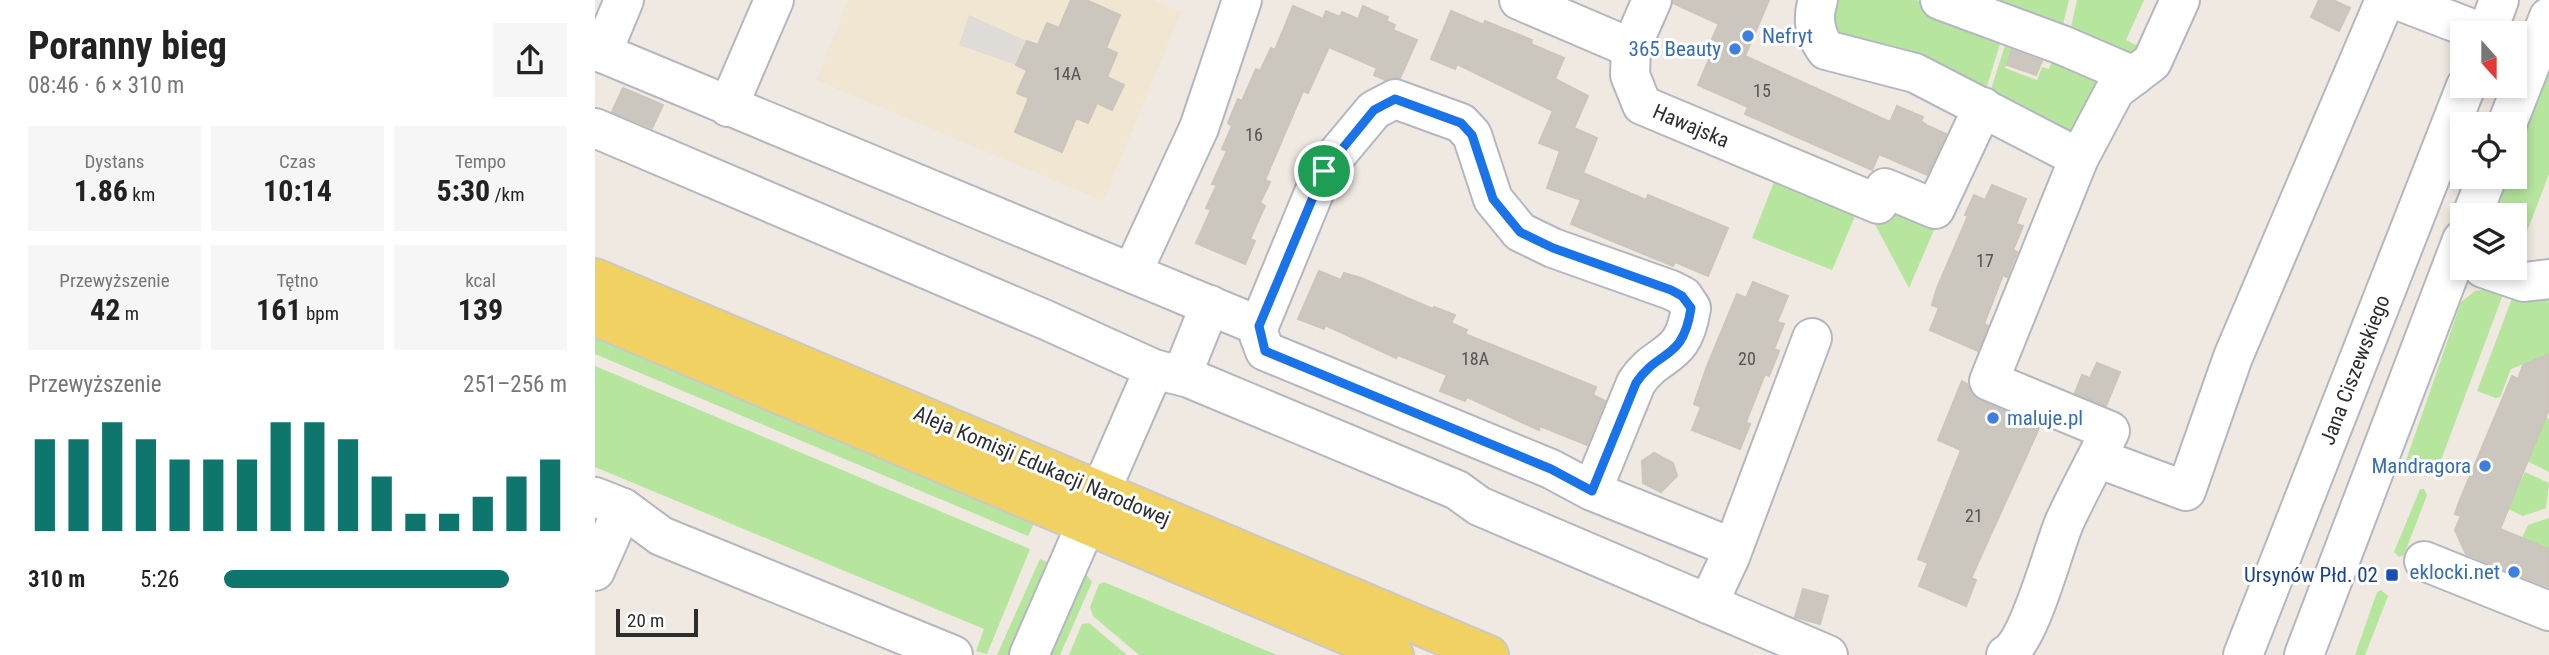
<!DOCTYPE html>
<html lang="pl">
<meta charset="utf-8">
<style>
body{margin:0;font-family:"Roboto Condensed",sans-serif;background:#f6f6f6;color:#222;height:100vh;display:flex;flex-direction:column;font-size:26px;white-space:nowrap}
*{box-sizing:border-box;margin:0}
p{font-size:23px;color:#767676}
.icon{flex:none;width:38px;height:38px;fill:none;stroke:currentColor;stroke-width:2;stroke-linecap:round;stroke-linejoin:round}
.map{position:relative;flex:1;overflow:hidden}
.side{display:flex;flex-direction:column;background:#fff;width:595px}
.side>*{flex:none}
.needle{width:46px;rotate:159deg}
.fabs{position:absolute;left:1855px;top:21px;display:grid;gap:14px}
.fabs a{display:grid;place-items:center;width:77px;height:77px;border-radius:0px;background:#fff;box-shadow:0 4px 10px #0003;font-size:35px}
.scale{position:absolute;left:21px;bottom:18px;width:82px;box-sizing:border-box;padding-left:7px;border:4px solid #2e2e2e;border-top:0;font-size:19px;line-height:24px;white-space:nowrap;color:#2e2e2e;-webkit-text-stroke:5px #fff;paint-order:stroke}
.pin{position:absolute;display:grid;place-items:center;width:60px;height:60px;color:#fff;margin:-30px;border:4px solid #fff;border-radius:50%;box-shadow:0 2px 7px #0007}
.round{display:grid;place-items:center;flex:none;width:74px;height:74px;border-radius:0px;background:#f6f6f6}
.head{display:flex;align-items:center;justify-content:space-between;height:119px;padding:0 28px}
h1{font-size:38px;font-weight:700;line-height:52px}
.figures{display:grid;grid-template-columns:repeat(3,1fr);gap:10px;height:119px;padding:7px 28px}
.figures div{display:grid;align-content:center;border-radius:0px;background:#f6f6f6;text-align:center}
.figures b{font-size:30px;font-weight:700}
.figures small{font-size:19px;font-weight:400}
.figures p{font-size:19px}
.chart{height:196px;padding:14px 28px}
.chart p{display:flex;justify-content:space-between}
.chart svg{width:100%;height:126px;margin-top:7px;stroke:#0f766e;stroke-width:6}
ul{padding:0 28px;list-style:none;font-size:23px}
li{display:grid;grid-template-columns:112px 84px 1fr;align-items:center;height:52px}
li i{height:18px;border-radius:9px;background:#0f766e}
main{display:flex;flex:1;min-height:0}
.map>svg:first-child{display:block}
.education{fill:#f0e6d1}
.green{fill:#b6e59e}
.plaza{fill:#dfdcd8}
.building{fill:#cbc7bf;stroke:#cbc5ba;stroke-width:2}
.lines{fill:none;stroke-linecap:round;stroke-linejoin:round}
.minor-casing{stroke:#b4b7c1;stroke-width:42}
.major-casing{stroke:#c9c9c9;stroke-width:42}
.minor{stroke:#fff;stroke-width:38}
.major{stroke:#f2d163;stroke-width:38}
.route-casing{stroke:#fff;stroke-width:14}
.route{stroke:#1a73e8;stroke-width:9}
.shop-dot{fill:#3f7fe0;stroke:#fff;stroke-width:2.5}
.transit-dot{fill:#1a4fb4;stroke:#fff;stroke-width:2.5}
.labels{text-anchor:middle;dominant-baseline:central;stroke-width:6;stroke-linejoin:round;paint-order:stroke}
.number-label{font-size:18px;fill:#555452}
.shop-label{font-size:21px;fill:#366cbe;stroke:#fff;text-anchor:end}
.street-label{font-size:21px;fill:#2e2e2e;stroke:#fff}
.transit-label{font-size:21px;fill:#164399;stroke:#fff;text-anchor:end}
</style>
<main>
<section class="side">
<div class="head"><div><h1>Poranny bieg</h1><p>08:46 · 6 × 310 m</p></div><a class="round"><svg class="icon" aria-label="share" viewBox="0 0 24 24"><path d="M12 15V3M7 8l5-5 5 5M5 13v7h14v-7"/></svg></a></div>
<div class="figures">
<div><p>Dystans</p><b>1.86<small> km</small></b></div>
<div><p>Czas</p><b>10:14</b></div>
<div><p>Tempo</p><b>5:30<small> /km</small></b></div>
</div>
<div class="figures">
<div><p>Przewyższenie</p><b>42<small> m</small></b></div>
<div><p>Tętno</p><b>161<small> bpm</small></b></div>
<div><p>kcal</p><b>139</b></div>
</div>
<div class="chart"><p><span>Przewyższenie</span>251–256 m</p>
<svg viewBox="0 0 160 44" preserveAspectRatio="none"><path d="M5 44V12M15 44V12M25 44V6M35 44V12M45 44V19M55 44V19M65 44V19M75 44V6M85 44V6M95 44V12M105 44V25M115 44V38M125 44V38M135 44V32M145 44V25M155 44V19"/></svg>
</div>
<ul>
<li><b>310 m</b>5:26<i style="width:83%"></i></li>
</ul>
</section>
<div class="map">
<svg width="1954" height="655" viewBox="0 0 1954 655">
<rect width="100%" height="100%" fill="#efe9e1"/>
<path class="education" d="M253 0H557L586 12 508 201 221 80Z"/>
<g class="green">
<path d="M1234 0H1321L1408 34 1388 99 1242 49Z"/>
<path d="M1407 0H1474L1466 33 1403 10Z"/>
<path d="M1482 0H1549L1531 40 1549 49 1537 56 1474 36Z"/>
<path d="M1413 36 1421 39 1410 68 1442 80 1447 67 1454 69 1460 53 1507 75 1485 141 1392 102Z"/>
<path d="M1954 66V174L1920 263V215H1895L1911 177H1920V154Z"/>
<path d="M1183 172 1261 214 1237 270 1157 238Z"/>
<path d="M1289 211 1345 216 1314 288 1275 215Z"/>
<path d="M1954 288V354L1916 369 1905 397 1901 398 1882 391 1916 301 1922 296Z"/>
<path d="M1897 289 1909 292 1846 460 1807 472 1866 302 1880 291Z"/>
<path d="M0 335 439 523 433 536 0 354Z"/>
<path d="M0 366 435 549 392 654 381 651 389 629 0 467Z"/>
<path d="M1951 417 1954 419V472L1932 461Z"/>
<path d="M1930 472 1954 483 1951 508 1928 516 1913 509Z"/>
<path d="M1825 489H1829L1832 495 1809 555 1804 557 1799 552Z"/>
<path d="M1954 518V549L1927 538 1933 525Z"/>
<path d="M445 559 459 565 416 655H402Z"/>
<path d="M491 574 497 582 465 655H449L483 577Z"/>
<path d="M509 582 682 655H544L498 616 495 607 504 584Z"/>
<path d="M1786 590 1793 596 1770 655H1760L1782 592Z"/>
<path d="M494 623 532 655H474L487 624Z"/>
</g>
<path class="plaza" d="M374 15 432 41 421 65 364 45Z"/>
<g class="building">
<path d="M476 0H491L525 15 511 48 522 53 512 77 529 85 517 110 502 103 493 123 481 118 467 152 420 132 434 98 422 93 432 70 421 65 432 41 443 45 452 23 464 28Z"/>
<path d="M1078 0H1174L1150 56 1295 122 1302 106 1328 117 1326 121 1333 126 1351 134 1332 175 1284 154 1277 170 1150 114 1153 107 1103 85 1122 41 1117 39 1124 24 1078 3Z"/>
<path d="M1724 0H1738L1755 8 1744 31 1716 17Z"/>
<path d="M698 6 728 19 731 11 745 17 747 12 763 19 768 6 793 17 791 21 800 25 798 30 822 40 805 78 790 80 779 75 782 68 734 47 713 93 708 91 670 180 675 182 665 203 670 206 655 239 660 241 650 264 601 243 616 210 611 208 622 185 617 184 632 151 627 149 637 126 633 123 643 99 647 101 661 69 665 71 676 48 680 50Z"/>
<path d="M856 11 889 25 890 21 937 40 936 44 969 58 960 79 993 96 979 128 1002 138 988 173 1051 200 1053 195 1133 228 1113 276 1080 262 1078 266 976 224 986 200 952 188 965 151 944 143 958 111 862 64 860 69 836 59Z"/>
<path d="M1417 50 1447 61 1441 75 1412 65Z"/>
<path d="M28 88 68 105 57 128 17 112Z"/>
<path d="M1397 185 1431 199 1421 224 1428 226 1418 250 1422 252 1412 277 1408 275 1389 324 1393 326 1383 351 1335 330 1344 308 1337 305 1342 288 1373 216 1370 215 1379 195 1390 200Z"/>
<path d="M724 271 746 280 749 273 766 278 838 309 839 307 860 315 856 323 872 330 870 334 1001 387 998 395 1010 401 992 445 945 426 944 430 872 397 870 401 845 391 852 375 803 355 801 358 730 325 729 329 703 319Z"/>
<path d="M1158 282 1193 296 1182 322 1189 324 1179 349 1184 351 1174 376 1170 374 1151 422 1155 424 1145 449 1097 430 1106 407 1099 404 1112 366 1142 294 1151 298Z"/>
<path d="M1954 354V409L1905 529 1954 549V587L1871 554 1860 530 1866 516 1860 514 1864 502 1917 376 1923 379 1928 365Z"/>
<path d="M1502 363 1525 372 1511 406 1480 393 1487 375 1495 378Z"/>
<path d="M1367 381 1372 384 1376 394 1386 401 1445 426 1376 578 1381 580 1371 606 1324 586 1333 563 1323 559 1366 450 1343 440Z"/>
<path d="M1059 453 1078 463 1082 476 1066 492 1048 483 1047 461Z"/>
<path d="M1208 589 1233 596 1225 624 1200 617Z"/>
</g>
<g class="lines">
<defs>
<g id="minor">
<path d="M924 0 1036 48 1035 75 1047 105 1283 204 1290 188 1340 209 1388 107"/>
<path d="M1223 0C1217 18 1220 35 1231 50L1320 73 1484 158"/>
<path d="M1345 0 1467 45 1539 76"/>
<path d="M1802 0 1888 33"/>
<path d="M1892 33 1904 0"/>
<path d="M1036 48 1057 0"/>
<path d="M0 50 664 326"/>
<path d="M7 53 29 0"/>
<path d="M133 107 179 0"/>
<path d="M1912 124 1954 17"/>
<path d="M0 128 451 320 559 369 594 378 862 490 884 506 1233 655"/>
<path d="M1877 215 1892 177"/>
<path d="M1888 268 1929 282 1954 279"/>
<path d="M537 273 604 128 647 0"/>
<path d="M587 375 615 305"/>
<path d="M1502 458 1591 491 1638 357 1790 0"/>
<path d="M997 491 1041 383C1063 349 1088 362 1096 308L1088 296 1076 290 958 248 925 232 898 199 877 135 866 123 800 99 779 110 728 171 664 326V335L670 351 956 469 997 491 1138 548"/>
<path d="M0 497 28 508 66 536 358 655"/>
<path d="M1829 561 1954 611"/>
<path d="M0 571 28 508"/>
<path d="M1113 604 1135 557 1217 338"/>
<path d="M434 655 559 369"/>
<path d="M1411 655C1435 641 1457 552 1469 523 1483 492 1500 462 1515 431L1394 381 1484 158 1520 90 1557 62 1585 0"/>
<path d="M1648 655 1871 86"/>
<path d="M1709 655 1867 240"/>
</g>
<g id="major">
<path d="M0 278 894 655"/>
<path d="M0 316 799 655"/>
</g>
</defs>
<use href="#minor" class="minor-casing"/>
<use href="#major" class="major-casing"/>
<use href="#minor" class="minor"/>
<use href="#major" class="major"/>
</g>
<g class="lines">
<defs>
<path id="route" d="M800 99 866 123 877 135 898 199 925 232 958 248 1076 290 1087 296 1096 308C1088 362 1063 349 1041 383L997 491 956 469 670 351 664 326 729 171 779 110Z"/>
</defs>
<use href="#route" class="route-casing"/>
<use href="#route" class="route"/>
</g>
<g class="shop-dot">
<circle cx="1153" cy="36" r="7"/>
<circle cx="1140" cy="49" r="7"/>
<circle cx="1398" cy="418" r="7"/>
<circle cx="1890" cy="466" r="7"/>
<circle cx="1919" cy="572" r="7"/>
</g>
<rect class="transit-dot" x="1790" y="568" width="14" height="14" rx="3.5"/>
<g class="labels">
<g class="number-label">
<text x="472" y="73">14A</text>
<text x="1167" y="90">15</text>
<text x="659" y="134">16</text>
<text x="1390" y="260">17</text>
<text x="880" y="358">18A</text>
<text x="1152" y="358">20</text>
<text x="1379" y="515">21</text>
</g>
<g class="shop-label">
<text x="1167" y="36" text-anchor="start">Nefryt</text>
<text x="1126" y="49">365 Beauty</text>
<text x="1412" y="418" text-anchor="start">maluje.pl</text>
<text x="1876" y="466">Mandragora</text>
<text x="1905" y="572">eklocki.net</text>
</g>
<g class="street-label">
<text transform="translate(1096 126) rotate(23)">Hawajska</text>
<text transform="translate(1760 370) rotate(-69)">Jana Ciszewskiego</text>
<text transform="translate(447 466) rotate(23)">Aleja Komisji Edukacji Narodowej</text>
</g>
<g class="transit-label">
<text x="1783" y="575">Ursynów Płd. 02</text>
</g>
</g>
</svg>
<div class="fabs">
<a><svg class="needle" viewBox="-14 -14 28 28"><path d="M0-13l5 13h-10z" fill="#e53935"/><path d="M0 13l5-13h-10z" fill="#767676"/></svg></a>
<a><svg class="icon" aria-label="locate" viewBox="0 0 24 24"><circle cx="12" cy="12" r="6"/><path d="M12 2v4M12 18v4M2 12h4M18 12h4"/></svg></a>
<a><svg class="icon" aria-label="layers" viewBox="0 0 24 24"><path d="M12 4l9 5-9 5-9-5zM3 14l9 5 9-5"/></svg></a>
</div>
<div class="scale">20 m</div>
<div class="pin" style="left:729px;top:171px;background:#1e9e55"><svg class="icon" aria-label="arrive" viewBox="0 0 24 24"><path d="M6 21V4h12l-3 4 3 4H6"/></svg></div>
</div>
</main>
